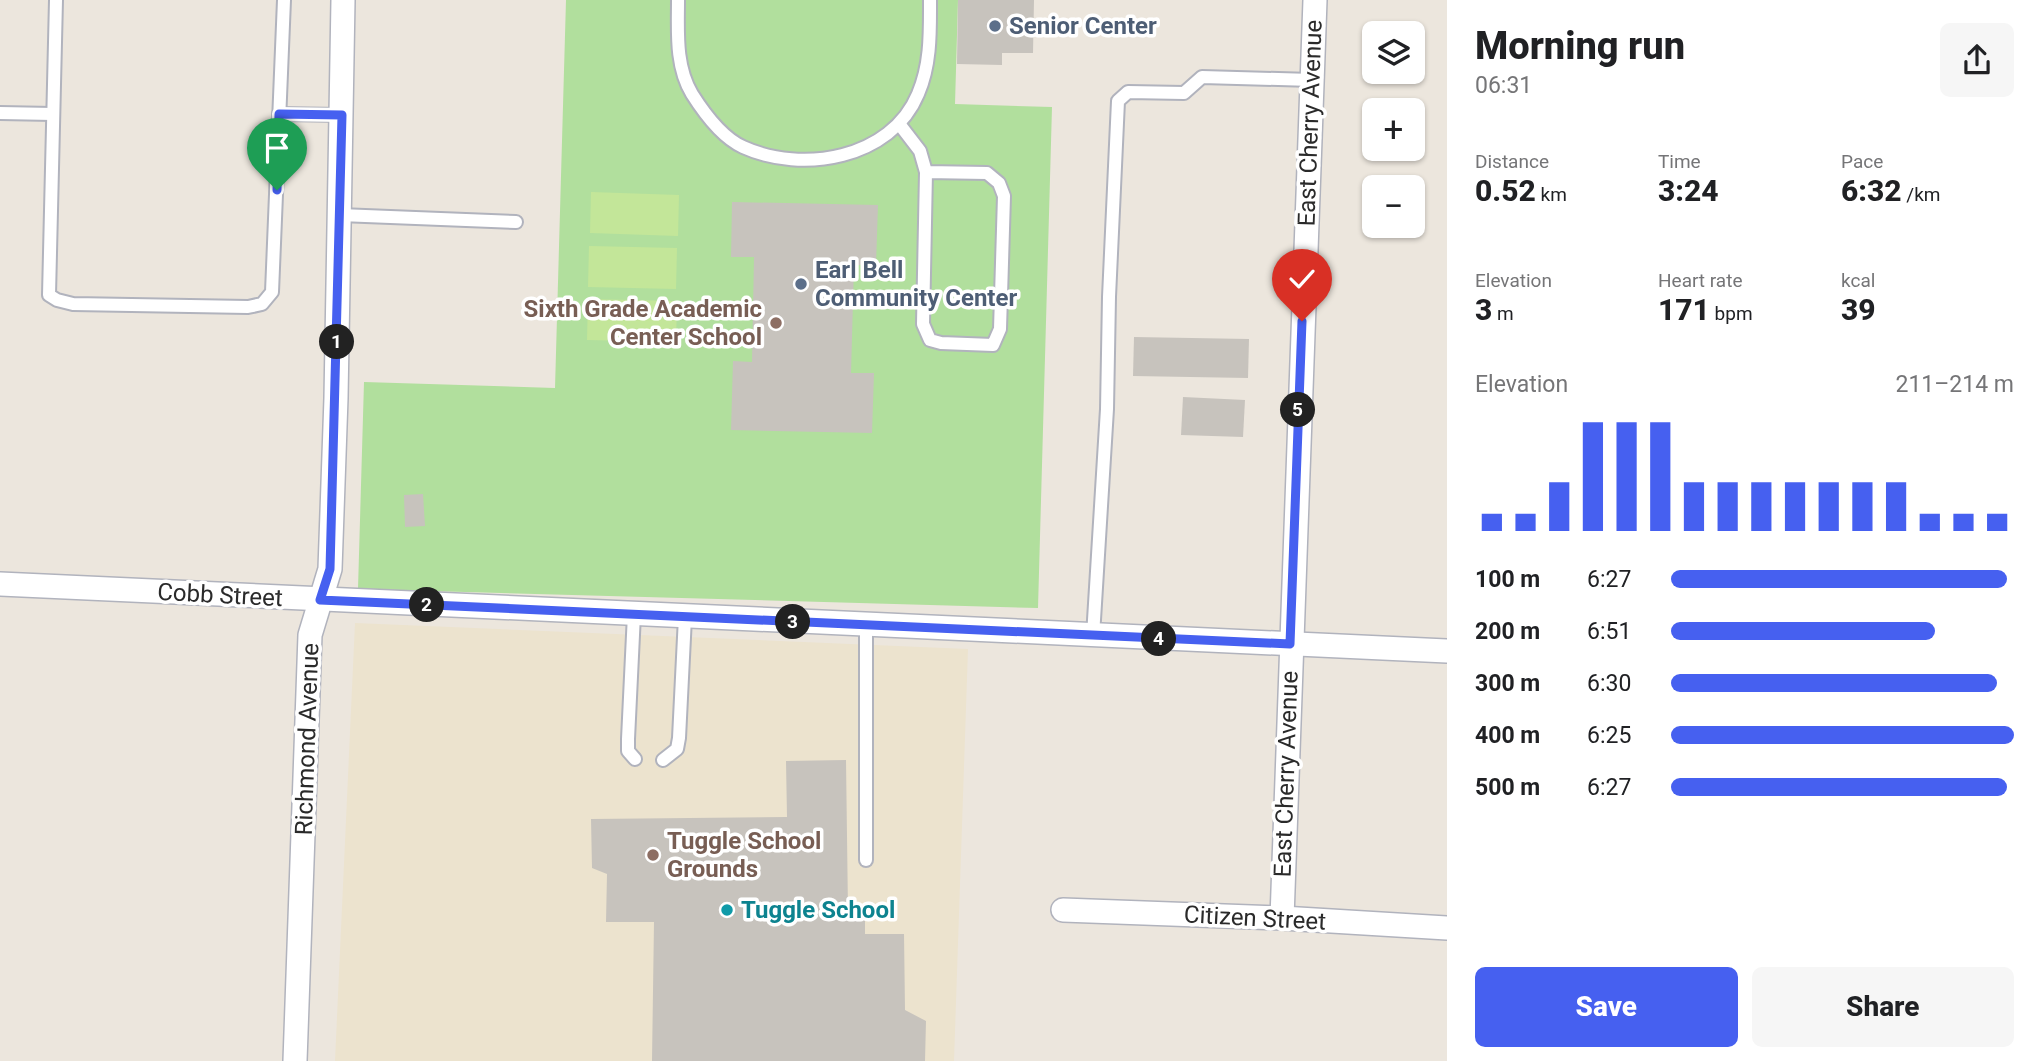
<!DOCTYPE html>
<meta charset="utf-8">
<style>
body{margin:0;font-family:Roboto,sans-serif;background:#f6f6f6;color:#202124;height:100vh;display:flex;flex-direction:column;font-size:26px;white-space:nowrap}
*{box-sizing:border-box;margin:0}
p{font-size:23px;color:#757577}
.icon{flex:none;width:38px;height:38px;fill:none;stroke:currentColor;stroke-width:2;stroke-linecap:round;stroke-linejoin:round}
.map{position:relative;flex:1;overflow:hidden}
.panel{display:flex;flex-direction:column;background:#fff;width:595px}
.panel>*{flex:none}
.fabs{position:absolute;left:1362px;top:21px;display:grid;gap:14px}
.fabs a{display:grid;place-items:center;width:63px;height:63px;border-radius:10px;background:#fff;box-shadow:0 2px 5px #0004;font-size:35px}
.pin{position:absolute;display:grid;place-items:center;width:60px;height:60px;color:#fff;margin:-72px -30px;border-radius:50% 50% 50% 0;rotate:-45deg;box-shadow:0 0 7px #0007}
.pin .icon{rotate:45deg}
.km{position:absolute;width:35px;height:35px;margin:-18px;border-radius:50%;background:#222;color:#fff;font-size:19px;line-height:35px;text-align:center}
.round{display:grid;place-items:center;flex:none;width:74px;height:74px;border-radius:10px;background:#f6f6f6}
.head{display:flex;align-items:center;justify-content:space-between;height:119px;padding:0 28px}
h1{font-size:38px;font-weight:800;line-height:52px}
.figures{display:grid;grid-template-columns:repeat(3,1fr);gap:10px;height:119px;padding:7px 28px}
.figures div{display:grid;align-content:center}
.figures b{font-size:30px;font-weight:800}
.figures small{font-size:19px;font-weight:400}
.figures p{font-size:19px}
.chart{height:196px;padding:14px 28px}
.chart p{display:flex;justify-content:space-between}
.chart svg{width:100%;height:126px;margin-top:7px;stroke:#4660f0;stroke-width:6}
.action{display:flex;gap:14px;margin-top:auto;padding:14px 28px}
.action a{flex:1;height:80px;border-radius:10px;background:#4660f0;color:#fff;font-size:28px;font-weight:800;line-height:80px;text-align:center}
.action a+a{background:#f6f6f6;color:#202124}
ul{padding:0 28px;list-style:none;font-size:23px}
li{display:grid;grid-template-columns:112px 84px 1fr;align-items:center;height:52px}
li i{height:18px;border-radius:9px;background:#4660f0}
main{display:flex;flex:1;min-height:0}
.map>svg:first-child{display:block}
.education{fill:#ece3ce}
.green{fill:#b1df9d}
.pitch{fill:#c3e699}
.building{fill:#c7c3bd}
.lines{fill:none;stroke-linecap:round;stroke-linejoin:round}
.service-casing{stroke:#b1b3bd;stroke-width:16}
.minor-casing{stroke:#b1b3bd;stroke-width:26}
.service{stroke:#fff;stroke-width:12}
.minor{stroke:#fff;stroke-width:23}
.route-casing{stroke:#fff;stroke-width:14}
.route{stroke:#4660f0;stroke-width:9}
.service-dot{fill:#5c6f8a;stroke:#fff;stroke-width:2.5}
.education-dot{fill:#8d6e63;stroke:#fff;stroke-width:2.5}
.culture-dot{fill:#0f9aa8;stroke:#fff;stroke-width:2.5}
.labels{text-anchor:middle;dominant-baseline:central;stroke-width:7;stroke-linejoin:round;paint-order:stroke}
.service-label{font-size:24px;font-weight:bold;fill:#4e5e75;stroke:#fff;text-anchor:start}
.street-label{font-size:24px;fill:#2a2a2a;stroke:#fff}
.education-label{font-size:24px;font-weight:bold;fill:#785e54;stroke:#fff;text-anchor:end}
.culture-label{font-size:24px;font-weight:bold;fill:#0d838f;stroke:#fff;text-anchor:start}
</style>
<main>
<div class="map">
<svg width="1447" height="1061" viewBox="0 0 1447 1061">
<rect width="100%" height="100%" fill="#ece6dd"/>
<path class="education" d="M355 623 968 649 954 1061H335Z"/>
<path class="green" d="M566 0H958L955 104 1052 107 1038 608 358 589 364 382 555 388Z"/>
<g class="pitch">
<path d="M591 192 679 195 678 236 590 233Z"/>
<path d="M589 246 677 248 676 289 588 287Z"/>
<path d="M588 299 677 301 676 342 587 340Z"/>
</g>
<g class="building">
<path d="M958 0H1034L1033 53H1002V65L957 64Z"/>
<path d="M732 202 878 205 876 265H854L851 373H874L872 433 731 430 733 361 752 362 754 257H731Z"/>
<path d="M1134 337 1249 339 1248 378 1133 376Z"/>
<path d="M1183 397 1245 400 1243 437 1181 435Z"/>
<path d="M423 494 425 526 405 527 404 495Z"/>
<path d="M846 760 848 911 865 910V934H904L905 1010 926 1021 925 1061H652L654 922H606L607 874 592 868 591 819 787 817 786 761Z"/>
</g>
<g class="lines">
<defs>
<g id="service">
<path d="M56 0 49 295 57 300 73 304 248 307 262 304 272 292 284 0"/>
<path d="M678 0C678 31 675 66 692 94 704 113 721 137 743 147 802 174 891 159 918 94 931 64 930 32 930 0"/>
<path d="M0 113 53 114"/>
<path d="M279 114 342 115"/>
<path d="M900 125 920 151 926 172 923 324 930 340 941 343 993 345 1000 329 1004 196 999 183 987 173 926 172"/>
<path d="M340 215 516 222"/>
<path d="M634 614 628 739V751L635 759"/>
<path d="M1093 636 1107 409 1109 297 1118 101 1128 92 1184 93 1202 77 1312 80"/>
<path d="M663 760 677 749 679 738 685 617"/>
<path d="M866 860V625"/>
</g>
<g id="minor">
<path d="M0 584 1447 651"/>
<path d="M1063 910 1282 918 1447 928"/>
<path d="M1282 918 1315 0"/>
<path d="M295 1061 310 635 330 569 336 398 343 0"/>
</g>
</defs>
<use href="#service" class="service-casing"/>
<use href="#minor" class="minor-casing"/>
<use href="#service" class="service"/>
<use href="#minor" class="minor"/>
</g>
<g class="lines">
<defs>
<path id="route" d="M277 190 279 114 342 115 330 569 320 600 1290 644 1302 321"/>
</defs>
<use href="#route" class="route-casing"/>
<use href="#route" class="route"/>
</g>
<g class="service-dot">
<circle cx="995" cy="26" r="7"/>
<circle cx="801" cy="284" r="7"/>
</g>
<g class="education-dot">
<circle cx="776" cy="323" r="7"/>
<circle cx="653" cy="855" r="7"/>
</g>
<circle class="culture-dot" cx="727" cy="910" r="7"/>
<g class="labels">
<g class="service-label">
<text x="1009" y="26">Senior Center</text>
<text x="815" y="270">Earl Bell<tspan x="815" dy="28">Community Center</tspan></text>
</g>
<g class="street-label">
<text transform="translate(1310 123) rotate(-88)">East Cherry Avenue</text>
<text transform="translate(220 595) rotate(3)">Cobb Street</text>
<text transform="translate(307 739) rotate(-88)">Richmond Avenue</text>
<text transform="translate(1286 774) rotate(-88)">East Cherry Avenue</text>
<text transform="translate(1255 918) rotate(3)">Citizen Street</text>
</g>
<g class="education-label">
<text x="762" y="309">Sixth Grade Academic<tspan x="762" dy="28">Center School</tspan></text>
<text x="667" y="841" text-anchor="start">Tuggle School<tspan x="667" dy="28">Grounds</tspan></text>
</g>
<g class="culture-label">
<text x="741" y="910">Tuggle School</text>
</g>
</g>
</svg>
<div class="fabs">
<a><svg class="icon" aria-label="layers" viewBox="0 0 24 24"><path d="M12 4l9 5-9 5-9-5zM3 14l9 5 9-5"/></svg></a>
<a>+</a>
<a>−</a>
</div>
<div class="pin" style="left:277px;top:190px;background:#1e9e55"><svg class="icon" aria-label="arrive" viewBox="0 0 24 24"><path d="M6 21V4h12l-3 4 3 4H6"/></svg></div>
<div class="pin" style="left:1302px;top:321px;background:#d93025"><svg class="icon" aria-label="check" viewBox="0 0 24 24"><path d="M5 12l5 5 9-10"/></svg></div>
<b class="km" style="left:337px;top:342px">1</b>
<b class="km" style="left:427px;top:605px">2</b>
<b class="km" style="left:793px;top:622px">3</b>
<b class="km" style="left:1159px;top:639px">4</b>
<b class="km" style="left:1298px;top:410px">5</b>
</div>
<section class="panel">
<div class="head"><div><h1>Morning run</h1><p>06:31</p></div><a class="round"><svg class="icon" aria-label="share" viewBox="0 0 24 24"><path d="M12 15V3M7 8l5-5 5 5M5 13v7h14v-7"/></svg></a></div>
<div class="figures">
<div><p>Distance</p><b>0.52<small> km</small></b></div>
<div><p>Time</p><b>3:24</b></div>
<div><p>Pace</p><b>6:32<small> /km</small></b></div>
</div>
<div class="figures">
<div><p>Elevation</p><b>3<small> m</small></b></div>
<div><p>Heart rate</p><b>171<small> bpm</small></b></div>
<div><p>kcal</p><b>39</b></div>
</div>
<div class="chart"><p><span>Elevation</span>211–214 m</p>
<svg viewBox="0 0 160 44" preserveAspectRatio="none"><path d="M5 44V38M15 44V38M25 44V27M35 44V6M45 44V6M55 44V6M65 44V27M75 44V27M85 44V27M95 44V27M105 44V27M115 44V27M125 44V27M135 44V38M145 44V38M155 44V38"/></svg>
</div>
<ul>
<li><b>100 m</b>6:27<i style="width:98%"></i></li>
<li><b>200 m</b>6:51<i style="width:77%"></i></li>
<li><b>300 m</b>6:30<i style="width:95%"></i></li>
<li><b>400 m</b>6:25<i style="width:100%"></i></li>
<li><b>500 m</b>6:27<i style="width:98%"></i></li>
</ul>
<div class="action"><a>Save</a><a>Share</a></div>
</section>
</main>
